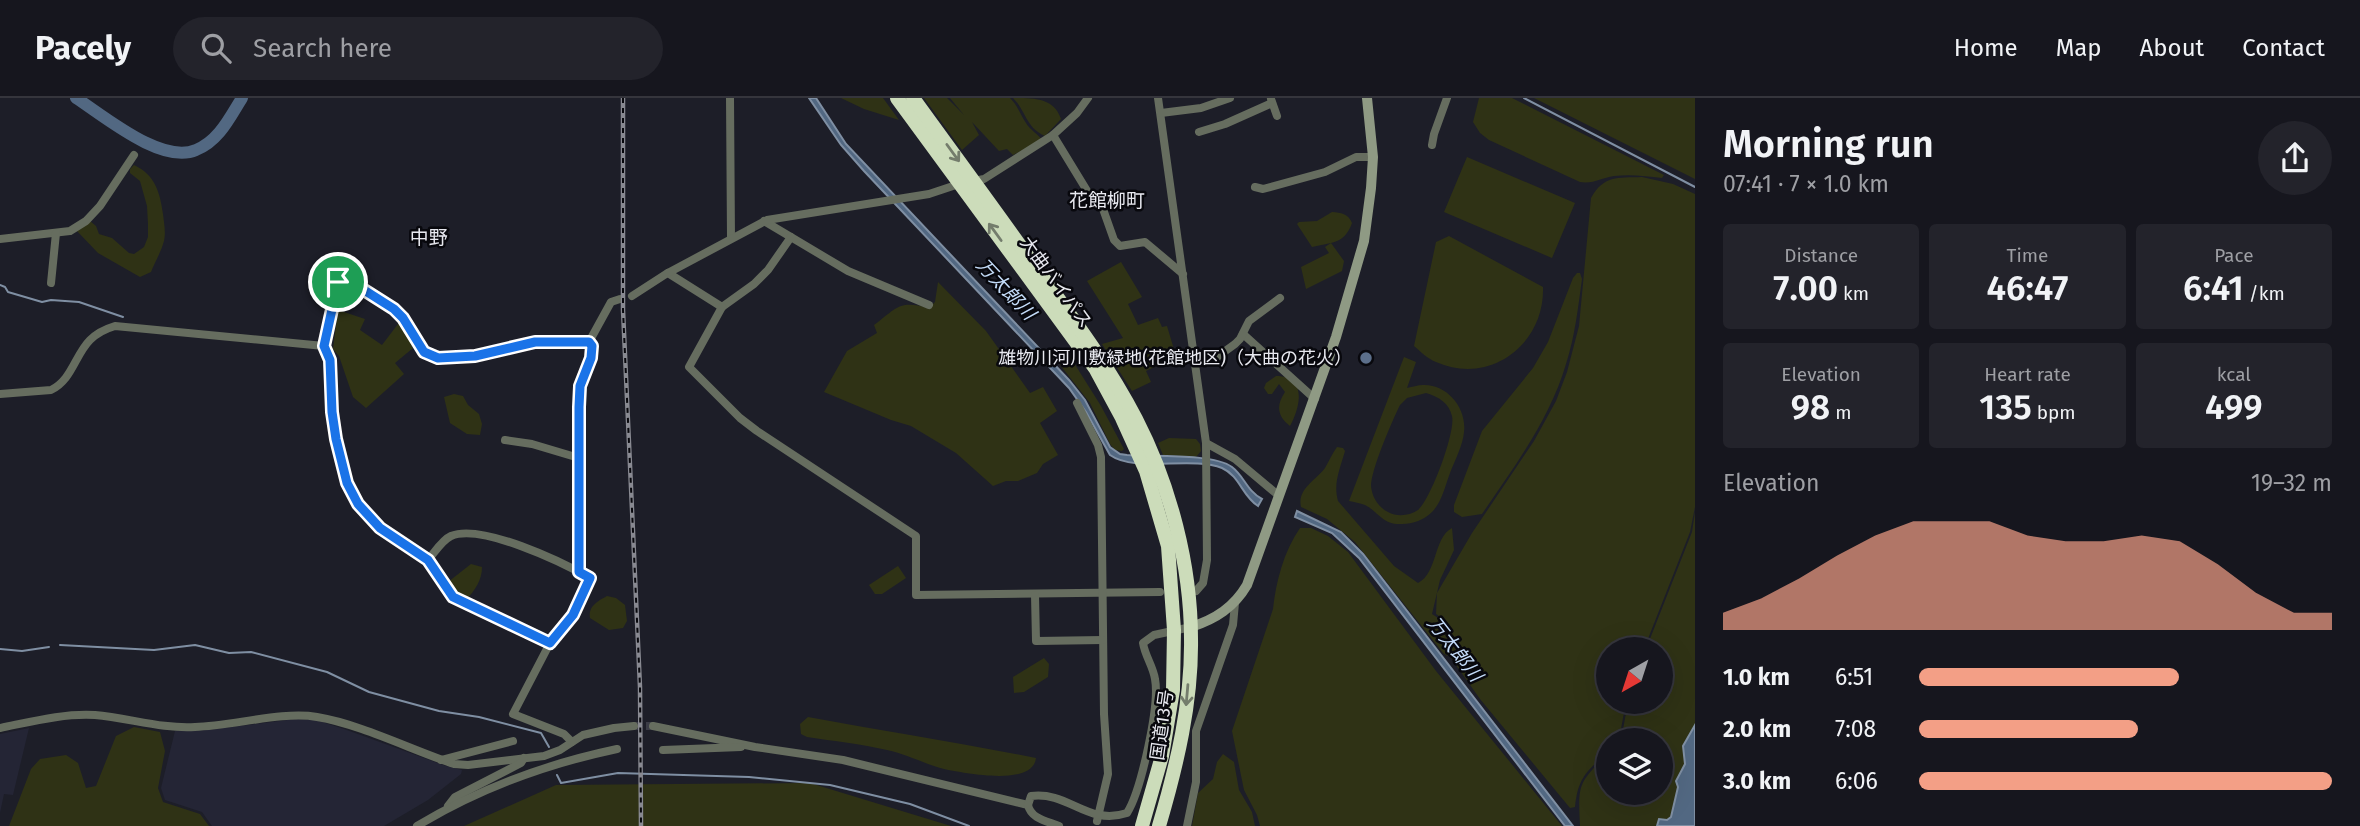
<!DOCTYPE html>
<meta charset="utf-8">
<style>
body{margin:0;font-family:"Fira Sans","Noto Sans JP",sans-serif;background:#23232b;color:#f1f3f6;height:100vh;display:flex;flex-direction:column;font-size:26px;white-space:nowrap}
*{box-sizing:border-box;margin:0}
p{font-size:23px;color:#9e9fa4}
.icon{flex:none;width:38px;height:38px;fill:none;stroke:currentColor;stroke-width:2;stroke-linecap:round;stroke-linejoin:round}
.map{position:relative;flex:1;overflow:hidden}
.side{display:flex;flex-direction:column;background:#16161e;width:665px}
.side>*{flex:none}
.needle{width:46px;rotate:219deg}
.tools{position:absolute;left:1596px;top:539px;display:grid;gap:14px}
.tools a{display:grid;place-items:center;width:77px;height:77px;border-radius:50%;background:#16161e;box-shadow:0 7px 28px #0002,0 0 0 2px #35353c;font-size:35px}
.pin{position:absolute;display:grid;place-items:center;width:60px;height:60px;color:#fff;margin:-30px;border:4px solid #fff;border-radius:50%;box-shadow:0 2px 7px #0007}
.round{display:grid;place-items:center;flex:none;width:74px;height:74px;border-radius:37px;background:#23232b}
.summary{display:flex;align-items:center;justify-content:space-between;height:119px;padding:0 28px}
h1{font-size:38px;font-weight:600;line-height:52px}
.stats{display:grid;grid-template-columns:repeat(3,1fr);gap:10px;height:119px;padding:7px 28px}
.stats div{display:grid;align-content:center;border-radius:7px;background:#23232b;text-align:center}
.stats b{font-size:35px;font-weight:600}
.stats small{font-size:19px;font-weight:400}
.stats p{font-size:19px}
.chart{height:196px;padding:14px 28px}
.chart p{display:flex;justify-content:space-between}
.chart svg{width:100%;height:126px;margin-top:7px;fill:#f39f86;opacity:.7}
ul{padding:0 28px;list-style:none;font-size:23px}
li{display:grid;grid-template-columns:112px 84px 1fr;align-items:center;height:52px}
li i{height:18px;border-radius:9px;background:#f39f86}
header{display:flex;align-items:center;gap:42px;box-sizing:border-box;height:98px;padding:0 35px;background:#16161e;border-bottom:2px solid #35353c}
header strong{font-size:33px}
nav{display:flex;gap:38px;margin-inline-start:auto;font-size:24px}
.search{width:490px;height:63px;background:#23232b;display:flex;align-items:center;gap:18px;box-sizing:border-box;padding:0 24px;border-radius:38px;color:#9e9fa4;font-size:26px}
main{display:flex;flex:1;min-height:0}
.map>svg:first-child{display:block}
.built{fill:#242535}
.green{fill:#2f3215;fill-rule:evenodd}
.water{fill:#526882;stroke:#7f8fa3;stroke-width:2}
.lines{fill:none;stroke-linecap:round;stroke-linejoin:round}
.stream{stroke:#7f8fa3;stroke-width:2}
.river{stroke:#526882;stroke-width:12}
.street-tunnel{stroke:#3b3c46;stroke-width:8;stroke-dasharray:8 4;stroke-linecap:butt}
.street{stroke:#666d5f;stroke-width:8}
.secondary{stroke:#8f9a84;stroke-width:10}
.highway{stroke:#ccdcba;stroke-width:14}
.rail-casing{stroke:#888991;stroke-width:4.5}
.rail{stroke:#08080d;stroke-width:2;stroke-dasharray:5;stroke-linecap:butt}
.oneway{stroke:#747d6c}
.route-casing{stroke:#fff;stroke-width:14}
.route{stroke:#1a73e8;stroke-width:9}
.service-dot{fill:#5c6f8a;stroke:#08080d;stroke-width:2.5}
.labels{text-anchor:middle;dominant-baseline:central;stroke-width:5;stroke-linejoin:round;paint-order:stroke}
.street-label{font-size:18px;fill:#e8e9f0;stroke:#08080d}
.poi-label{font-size:18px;fill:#e8e9f0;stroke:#08080d;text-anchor:end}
.neighbourhood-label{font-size:19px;fill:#e8e9f0;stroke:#08080d}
.water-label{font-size:19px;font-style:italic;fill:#c4dcf9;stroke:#08080d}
</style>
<header>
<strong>Pacely</strong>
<div class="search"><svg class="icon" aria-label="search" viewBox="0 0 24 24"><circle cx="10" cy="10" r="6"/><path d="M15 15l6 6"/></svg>Search here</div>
<nav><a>Home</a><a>Map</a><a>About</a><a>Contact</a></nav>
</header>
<main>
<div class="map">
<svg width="1695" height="728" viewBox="0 0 1695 728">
<rect width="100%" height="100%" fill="#1d1e28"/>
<g class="built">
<path d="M295 621 316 622 344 631 446 668 462 672 461 676 428 702 384 728H212L202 714 165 702 161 690 175 633 207 632Z"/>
<path d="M29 630 13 697 4 696 0 715V636Z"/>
</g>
<g class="green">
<path d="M841 0H883L899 22 864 11Z"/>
<path d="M924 0H947L964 17 950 0H1010C1018 8 1020 16 1026 25 1030 32 1038 36 1042 42L1013 57 1007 51 999 53 972 24 979 37 962 52Z"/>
<path d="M1013 0C1035 0 1054 0 1061 21L1045 38C1026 30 1026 13 1013 0Z"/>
<path d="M1479 0H1512L1664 77 1662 80C1646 78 1630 76 1614 78 1601 80 1594 86 1580 84L1489 42 1480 35 1473 24Z"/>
<path d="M1534 0H1695V81Z"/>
<path d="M1467 59 1575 105 1552 160 1444 114Z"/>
<path d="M134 67C155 77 160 94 163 116 164 125 166 135 164 143 161 154 155 164 151 174L140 179 98 155 77 133 90 123 96 128 99 136 112 140 129 155 134 156 144 149 148 139V126L147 108 140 83 130 75V71Z"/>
<path d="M1642 79 1673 86 1695 96V409L1690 434 1644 551H1608V604H1626L1620 636 1617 642H1608V654C1587 673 1578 679 1575 709L1570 710 1480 601 1451 560 1452 552 1447 558 1443 555 1355 444 1327 421 1301 409C1297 391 1315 383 1325 370 1329 363 1332 356 1337 349L1343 350 1345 353C1340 371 1333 385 1338 403L1394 468 1418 485C1438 475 1433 440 1452 430L1454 452 1440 482 1432 516 1444 524 1449 536 1444 521 1436 516 1437 495 1472 435 1534 343 1556 303 1567 274 1579 228 1591 100C1604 77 1617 80 1642 79Z"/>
<path d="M1332 114C1341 115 1348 115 1352 125 1348 136 1343 142 1331 145L1344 163 1342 173 1306 191 1301 169 1329 155 1325 149 1331 145 1312 149 1297 126 1299 124 1317 123Z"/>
<path d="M1449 138 1543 189C1545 246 1490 288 1436 264 1428 261 1421 254 1414 248L1436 144Z"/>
<path d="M1121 164 1142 199 1128 206 1138 227 1158 220 1162 229 1167 228 1176 258 1146 273 1151 284 1132 293 1102 246 1123 240 1087 183Z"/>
<path d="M1577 175H1580L1582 181C1578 210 1575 238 1566 266 1550 321 1514 369 1482 416L1462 419 1454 414V407L1482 333 1533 270 1548 244 1573 180Z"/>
<path d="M938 184 986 233 1030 295 1043 289 1057 313 1040 325 1058 357 1043 366 1037 375 1018 383H1006L993 388 956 355 911 328 891 322 824 294 847 253 877 235 874 227C898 209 899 202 929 210L935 204Z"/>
<path d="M338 212 365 221 360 232 382 247 398 226 403 227 413 250 395 265 404 276 366 310 353 299 339 258 333 251Z"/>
<path d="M1069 257 1101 308 1124 351 1122 353 1115 352 1110 346 1090 305 1057 263Z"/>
<path d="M1404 259 1416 264 1407 290C1412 289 1418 287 1423 287 1447 286 1467 310 1464 334 1463 347 1455 362 1450 375 1445 388 1442 404 1432 414 1424 422 1413 426 1402 426 1382 427 1379 414 1365 407 1360 405 1354 404 1349 403ZM1426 295C1439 299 1449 305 1452 318 1456 334 1430 403 1418 412 1409 418 1397 419 1388 414 1378 409 1372 399 1371 388 1371 372 1392 323 1400 307L1407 300Z"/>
<path d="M1276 278C1308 278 1300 310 1290 328 1277 318 1276 307 1285 294L1279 286 1272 296H1268L1264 290 1266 285Z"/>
<path d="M454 296 463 298 468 307 479 316 482 326 480 337 467 336 450 325 444 299Z"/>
<path d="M1169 340 1196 341 1200 346 1201 353 1196 359 1163 357 1158 345Z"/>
<path d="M1695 414V627L1683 648 1685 666 1680 678 1671 720 1657 724V728H1580C1578 686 1578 685 1608 656V695H1661V642H1619L1622 637 1628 604H1661V551H1646L1692 434Z"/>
<path d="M1300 430H1311L1328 438 1348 454 1436 573 1562 728H1260L1257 717 1244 692 1232 633 1273 511C1276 483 1284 453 1300 430Z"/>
<path d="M471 466 482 469C482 482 475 492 467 501L463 502 448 492V484Z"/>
<path d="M898 468 906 480 882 496H875L869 487Z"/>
<path d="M607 498 616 500 625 507 627 523 623 530 609 532 590 520C588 508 598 503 607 498Z"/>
<path d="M1044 560 1049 566 1048 579 1024 594 1014 595 1013 579Z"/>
<path d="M808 619C884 633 960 645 1036 660 1033 689 964 675 944 671 924 666 907 656 887 652 861 646 834 643 807 639L801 636 800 626Z"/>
<path d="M134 629 160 634 165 653 158 690 163 704 200 716 209 728H9L31 671 40 661 66 657 78 665 86 690 96 688 116 638Z"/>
<path d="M1223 656 1234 664 1239 692 1252 714 1255 728H1192L1198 695 1213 681 1217 664Z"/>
<path d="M810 685 951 728H464L556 687Z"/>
</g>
<g class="water">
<path d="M809 0H816L846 46 1069 282 1085 302 1110 349 1120 356 1127 357C1152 359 1213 355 1232 369 1244 378 1247 393 1262 401L1258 408C1242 398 1240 378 1222 370 1191 358 1135 375 1110 357L1086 314 1069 290 864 73 841 47Z"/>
<path d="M1297 413 1341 434 1363 456 1573 728H1565L1359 460 1332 435 1295 419Z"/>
<path d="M1695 627V728H1657L1659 721 1667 722 1671 719 1678 689 1676 683 1685 666 1683 648Z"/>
</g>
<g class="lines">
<g class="stream">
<path d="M1524 0 1695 89"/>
<path d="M0 187 5 189 8 194 42 204 51 202 79 204 123 219"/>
<path d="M60 547 154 552 195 547 229 555 251 554 327 574 369 594 439 613 479 619 541 635 549 649"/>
<path d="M0 551 22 553 49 549"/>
<path d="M557 677 561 685 618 675 749 679 830 687 910 706 969 728"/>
</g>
<path class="river" d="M76 0C104 18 162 67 196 52 219 43 230 19 242 0"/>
<path class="street-tunnel" d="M634 628H653"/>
<g class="street">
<path d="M730 0 731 140"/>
<path d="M1158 0 1206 345 1235 361 1278 397"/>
<path d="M1271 1 1277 18"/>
<path d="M1161 15 1201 10 1230 0"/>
<path d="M1199 34 1225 26 1272 5"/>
<path d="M1053 37 1089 96 1103 111 1114 142 1120 148 1145 144 1183 176"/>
<path d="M1432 47 1434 36 1447 0"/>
<path d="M1255 89 1263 91 1325 74 1356 59H1373"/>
<path d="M764 123 848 173 929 207"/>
<path d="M0 141 70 133 86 123 100 108 134 57"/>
<path d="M668 175 722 209 754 186 768 172 791 139"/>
<path d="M51 185 56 135"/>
<path d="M632 198 666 176 767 122 929 96 959 86 984 81 1053 37 1077 15 1088 0"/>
<path d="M722 209 689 269 740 320 757 333 916 438V497L1160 494"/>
<path d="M1243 236 1315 301"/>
<path d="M1196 263 1217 259 1235 246 1240 241 1249 223 1280 200"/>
<path d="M0 296 51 292C72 282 75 257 90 242 97 235 105 231 115 228L324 248"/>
<path d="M1077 305 1098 347 1101 359 1104 616 1108 676 1097 723"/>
<path d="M505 342 532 346 579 360"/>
<path d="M428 462C435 454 442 442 451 438 481 425 562 464 590 480L573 517 550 545"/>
<path d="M579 474 580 288 591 259 592 248 589 244 611 204 620 201"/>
<path d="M1196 493 1203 485 1207 462 1206 345"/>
<path d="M1035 497 1036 543 1103 542"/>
<path d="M653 628 755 649 843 662 1028 707"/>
<path d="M0 630C30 624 64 615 95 617 129 620 162 631 195 629 233 628 282 613 317 619 360 626 412 652 454 666L468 667 544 658 560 652 583 637 614 630 634 628"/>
<path d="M572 644 564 636 513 616 550 545 453 499 447 494 428 462 380 430 358 406 347 385 336 341 332 314 330 262 324 248 338 184 342 178 394 211 403 220 423 254 438 260 475 258 535 244H589"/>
<path d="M663 652 741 649"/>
<path d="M441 662 513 643"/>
<path d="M1028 707 1031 698C1069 693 1087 728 1127 715 1141 693 1160 607 1155 581 1153 568 1145 558 1143 545L1154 537 1191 529"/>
<path d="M1028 707C1031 721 1047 723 1059 728"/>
<path d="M448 708 455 699 521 665 524 660"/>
<path d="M417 728C480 690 546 666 617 651"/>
<path d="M1187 728 1196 684V633L1233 527 1235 505"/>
</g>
<path class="secondary" d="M1191 529C1216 521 1234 509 1247 487L1336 239 1364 143 1371 90 1373 59 1367 0"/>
<g class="highway">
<path d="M897 0 1095 270 1122 320 1146 373 1168 448 1174 532 1173 592 1162 658 1142 728"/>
<path d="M913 0C952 54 992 108 1031 163 1068 214 1107 265 1136 321 1170 387 1191 467 1191 541 1192 604 1177 667 1159 728"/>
</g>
<defs>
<path id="rail" d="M623 0V212L640 589 641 728"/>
</defs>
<use href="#rail" class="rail-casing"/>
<use href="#rail" class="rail"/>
</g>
<defs><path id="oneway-shaft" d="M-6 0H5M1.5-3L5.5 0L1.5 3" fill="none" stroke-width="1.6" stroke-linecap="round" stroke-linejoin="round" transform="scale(1.75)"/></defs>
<g class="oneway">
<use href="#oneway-shaft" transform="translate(953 55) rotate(54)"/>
<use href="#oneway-shaft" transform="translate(995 134) rotate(-126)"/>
<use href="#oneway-shaft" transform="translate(1187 597) rotate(95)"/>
</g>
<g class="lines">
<defs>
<path id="route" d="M342 178 394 211 403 220 424 254 438 260 475 258 535 244H589L592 248 591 260 580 288 579 309V474L590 480 573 517 550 545 453 499 428 462 380 430 358 406 347 385 336 341 332 314 330 262 324 248 338 184Z"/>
</defs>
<use href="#route" class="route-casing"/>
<use href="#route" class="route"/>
</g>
<circle class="service-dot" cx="1366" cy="260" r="7"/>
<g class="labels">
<g class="street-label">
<text transform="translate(1056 184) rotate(54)">大曲バイパス</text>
<text transform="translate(1162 627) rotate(-82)">国道13号</text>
</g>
<g class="poi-label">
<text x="1352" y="260">雄物川河川敷緑地(花館地区)（大曲の花火）</text>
</g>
<g class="neighbourhood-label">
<text x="1107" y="102">花館柳町</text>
<text x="429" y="139">中野</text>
</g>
<g class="water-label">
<text transform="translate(1006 191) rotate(47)">万太郎川</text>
<text transform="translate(1455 551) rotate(52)">万太郎川</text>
</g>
</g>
</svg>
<div class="tools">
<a><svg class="needle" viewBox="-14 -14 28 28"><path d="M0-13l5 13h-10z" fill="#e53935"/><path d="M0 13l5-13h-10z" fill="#9e9fa4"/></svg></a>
<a><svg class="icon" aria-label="layers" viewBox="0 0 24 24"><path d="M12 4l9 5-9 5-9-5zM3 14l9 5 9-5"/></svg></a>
</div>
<div class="pin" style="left:338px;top:184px;background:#1e9e55"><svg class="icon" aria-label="arrive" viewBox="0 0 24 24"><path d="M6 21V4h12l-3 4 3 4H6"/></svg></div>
</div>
<section class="side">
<div class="summary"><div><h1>Morning run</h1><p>07:41 · 7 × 1.0 km</p></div><a class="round"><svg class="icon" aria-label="share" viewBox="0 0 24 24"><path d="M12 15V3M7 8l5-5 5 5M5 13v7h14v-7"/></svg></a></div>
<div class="stats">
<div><p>Distance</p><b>7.00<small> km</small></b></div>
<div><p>Time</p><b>46:47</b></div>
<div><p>Pace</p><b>6:41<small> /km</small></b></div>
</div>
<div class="stats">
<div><p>Elevation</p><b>98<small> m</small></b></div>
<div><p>Heart rate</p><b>135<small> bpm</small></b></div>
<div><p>kcal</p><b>499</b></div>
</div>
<div class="chart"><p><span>Elevation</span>19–32 m</p>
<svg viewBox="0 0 160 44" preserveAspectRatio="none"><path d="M0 44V38L10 33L20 26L30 18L40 11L50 6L60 6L70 6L80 11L90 13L100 13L110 11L120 13L130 21L140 31L150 38L160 38V44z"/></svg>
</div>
<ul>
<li><b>1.0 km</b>6:51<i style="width:63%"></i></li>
<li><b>2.0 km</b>7:08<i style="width:53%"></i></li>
<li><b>3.0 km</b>6:06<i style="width:100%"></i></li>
</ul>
</section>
</main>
